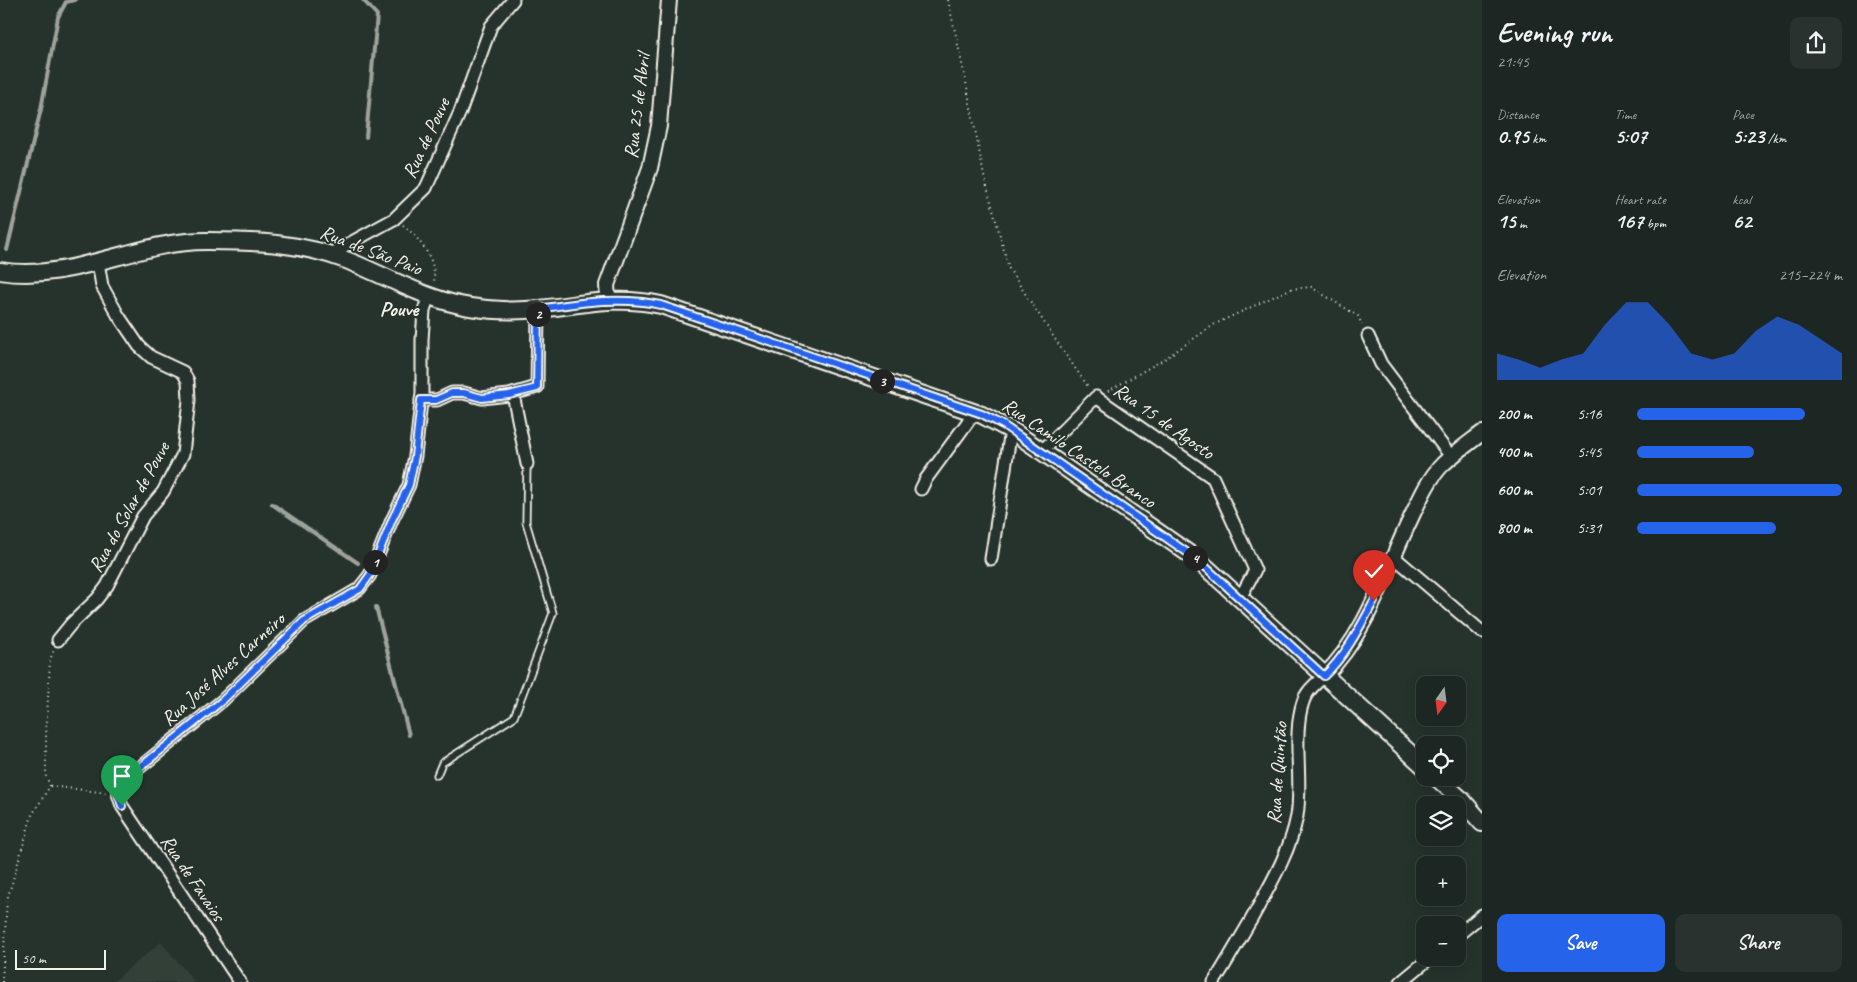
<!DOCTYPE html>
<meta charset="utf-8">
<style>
body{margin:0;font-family:Caveat,sans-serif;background:#29322f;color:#f1f3f6;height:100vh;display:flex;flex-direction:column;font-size:19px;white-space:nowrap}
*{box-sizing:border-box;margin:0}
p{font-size:16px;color:#a0a5a5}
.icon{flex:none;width:28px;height:28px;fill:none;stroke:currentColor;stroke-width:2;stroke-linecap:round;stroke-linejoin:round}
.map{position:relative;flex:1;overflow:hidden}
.panel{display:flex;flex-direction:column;background:#1c2622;width:375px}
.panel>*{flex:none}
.needle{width:32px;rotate:194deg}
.tools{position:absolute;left:1416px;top:676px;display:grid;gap:10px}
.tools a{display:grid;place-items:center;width:50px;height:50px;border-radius:10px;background:#1c2622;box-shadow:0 2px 12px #0003,0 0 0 1px #3a4340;font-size:25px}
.scale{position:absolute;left:15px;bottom:12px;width:91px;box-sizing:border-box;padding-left:5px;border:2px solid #f4f1e8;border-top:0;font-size:14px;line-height:18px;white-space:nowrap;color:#f4f1e8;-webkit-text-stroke:4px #26332d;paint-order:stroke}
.pin{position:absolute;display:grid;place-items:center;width:42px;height:42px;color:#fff;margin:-51px -21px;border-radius:50% 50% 50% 0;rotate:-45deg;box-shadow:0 0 5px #0007}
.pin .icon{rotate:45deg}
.km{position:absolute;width:25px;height:25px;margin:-12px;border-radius:50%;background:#222;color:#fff;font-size:14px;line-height:25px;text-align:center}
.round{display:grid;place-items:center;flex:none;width:52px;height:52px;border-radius:10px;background:#29322f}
.overview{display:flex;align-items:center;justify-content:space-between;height:85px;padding:0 15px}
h1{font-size:28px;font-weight:600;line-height:38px}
.metrics{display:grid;grid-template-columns:repeat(3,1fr);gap:8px;height:85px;padding:5px 15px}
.metrics div{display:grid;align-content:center}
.metrics b{font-size:21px;font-weight:600}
.metrics small{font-size:14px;font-weight:400}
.metrics p{font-size:14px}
.chart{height:140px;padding:10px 15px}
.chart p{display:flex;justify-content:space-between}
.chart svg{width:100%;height:90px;margin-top:5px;fill:#2563eb;opacity:.7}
.primary-button{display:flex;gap:10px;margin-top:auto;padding:10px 15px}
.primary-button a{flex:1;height:58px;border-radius:10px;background:#2563eb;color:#fff;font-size:20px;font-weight:600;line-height:58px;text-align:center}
.primary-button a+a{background:#29322f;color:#f1f3f6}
ul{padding:0 15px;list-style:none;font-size:16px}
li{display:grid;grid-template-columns:80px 60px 1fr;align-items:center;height:38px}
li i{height:12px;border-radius:6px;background:#2563eb}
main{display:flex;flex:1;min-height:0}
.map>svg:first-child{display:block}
.built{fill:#333f39}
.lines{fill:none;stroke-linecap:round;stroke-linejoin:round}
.stream{stroke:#9fa39b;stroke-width:4}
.service-casing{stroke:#f4f1e8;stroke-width:9}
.minor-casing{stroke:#f4f1e8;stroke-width:15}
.tertiary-casing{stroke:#f4f1e8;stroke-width:18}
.secondary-casing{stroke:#f4f1e8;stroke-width:20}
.path{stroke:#f4f1e8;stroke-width:2;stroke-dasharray:1 4;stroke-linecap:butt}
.service{stroke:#26332d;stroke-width:5.5}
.minor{stroke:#26332d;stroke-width:11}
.tertiary{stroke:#26332d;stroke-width:14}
.secondary{stroke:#26332d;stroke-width:16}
.route-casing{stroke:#fff;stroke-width:10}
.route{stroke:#2563eb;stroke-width:6}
.labels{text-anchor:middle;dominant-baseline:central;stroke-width:4;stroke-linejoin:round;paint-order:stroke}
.street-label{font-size:20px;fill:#f4f1e8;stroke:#26332d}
.neighbourhood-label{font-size:21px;font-weight:bold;fill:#f4f1e8;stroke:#26332d}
</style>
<main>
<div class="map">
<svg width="1482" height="982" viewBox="0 0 1482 982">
<rect width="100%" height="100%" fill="#26332d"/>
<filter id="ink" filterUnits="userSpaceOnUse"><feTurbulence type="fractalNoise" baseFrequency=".02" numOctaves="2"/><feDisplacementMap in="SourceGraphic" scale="10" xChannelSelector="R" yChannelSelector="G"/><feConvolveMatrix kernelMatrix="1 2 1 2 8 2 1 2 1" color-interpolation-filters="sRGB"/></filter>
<g filter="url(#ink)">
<path class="built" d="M161 942 195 982H113Z"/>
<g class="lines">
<g class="stream">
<path d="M363 0 377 15 366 137"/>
<path d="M7 250 41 109 58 17 66 2 75 0"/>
<path d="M272 504 358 563"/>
<path d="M376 607 409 735"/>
</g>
<defs>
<path id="service" d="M437 775 442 763 514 717 553 613 526 522 527 464"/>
<g id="minor">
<path d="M330 254 394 219 426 188 460 112 491 26 513 0"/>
<path d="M1368 336 1381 364 1452 458"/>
<path d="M513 394 527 464"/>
<path d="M421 400H437L452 393H464L482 398 509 395 537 387 538 309"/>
<path d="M1042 451 1096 397 1213 478 1255 570 1240 598"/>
<path d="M921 489 926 479 975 412"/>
<path d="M1393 556 1482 632"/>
<path d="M991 559 1011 430"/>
<path d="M58 640 71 624 97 599 107 586 143 516 163 492 183 454 189 400 188 381 183 372 151 357 139 346 118 315 102 286 98 262"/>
<path d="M1458 935 1482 915"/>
<path d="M240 982 122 806 118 794 139 768 223 700 304 621 359 589 370 575 392 520 409 485 415 456 422 393V340L424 310 429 296"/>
<path d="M1214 982C1227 962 1239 940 1251 920 1269 887 1290 853 1297 816 1303 781 1292 734 1303 702 1306 691 1316 684 1324 676"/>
<path d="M1401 982 1430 958"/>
</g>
<g id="tertiary">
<path d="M608 300 607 285 650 168 659 126 669 0"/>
<path d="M1324 676C1367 634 1385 572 1410 520 1419 501 1428 479 1443 464 1455 453 1469 443 1482 433"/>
</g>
<g id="secondary">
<path d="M0 271C71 283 137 240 208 241 256 241 301 243 346 260 387 276 426 300 470 307 488 310 508 311 526 310 575 307 611 294 661 305L982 415 1014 432 1198 560 1425 767"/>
<path d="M1437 778 1462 800 1482 823"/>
</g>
</defs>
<use href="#service" class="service-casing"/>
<use href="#minor" class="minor-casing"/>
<use href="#tertiary" class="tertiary-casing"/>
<use href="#secondary" class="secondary-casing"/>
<g class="path">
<path d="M948 0 965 77 984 176 1009 269 1061 348 1089 388"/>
<path d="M403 225C419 238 437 260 434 282"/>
<path d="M1108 391 1163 360 1215 324 1290 289 1311 287 1358 316 1362 325"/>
<path d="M50 786 46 776V737L50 660 54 650"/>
<path d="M2 982 7 900 32 815 50 786 108 793"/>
</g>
<use href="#service" class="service"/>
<use href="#minor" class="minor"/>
<use href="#tertiary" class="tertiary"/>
<use href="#secondary" class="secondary"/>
</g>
</g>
<g class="lines" filter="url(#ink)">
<defs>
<path id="route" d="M122 806 118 794 139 768 223 700 304 621 360 589 370 575 392 520 409 485 415 456 421 400H436L452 393H464L482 398 509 395 537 388 538 309C580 303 619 296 661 305L982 414 1003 425 1198 560 1324 676C1346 655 1360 627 1374 601"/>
</defs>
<use href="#route" class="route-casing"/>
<use href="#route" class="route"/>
</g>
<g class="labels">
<g class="street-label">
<text transform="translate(637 106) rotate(-83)">Rua 25 de Abril</text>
<text transform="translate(426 138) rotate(-65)">Rua de Pouve</text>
<text transform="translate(371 250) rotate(21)">Rua de São Paio</text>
<text transform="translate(1164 421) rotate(35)">Rua 15 de Agosto</text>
<text transform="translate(1079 453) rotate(34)">Rua Camilo Castelo Branco</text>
<text transform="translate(129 507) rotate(-61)">Rua do Solar de Pouve</text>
<text transform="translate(223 669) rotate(-42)">Rua José Alves Carneiro</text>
<text transform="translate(1277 773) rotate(-86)">Rua de Quintão</text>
<text transform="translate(193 878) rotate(56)">Rua de Favaios</text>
</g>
<g class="neighbourhood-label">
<text x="399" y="309">Pouve</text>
</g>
</g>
</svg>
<div class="tools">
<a><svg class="needle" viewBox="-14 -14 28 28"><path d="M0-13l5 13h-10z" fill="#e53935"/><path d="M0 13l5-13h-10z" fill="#a0a5a5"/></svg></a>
<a><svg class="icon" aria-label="locate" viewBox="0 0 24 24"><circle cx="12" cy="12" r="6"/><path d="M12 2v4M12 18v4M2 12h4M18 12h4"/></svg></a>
<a><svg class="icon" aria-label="layers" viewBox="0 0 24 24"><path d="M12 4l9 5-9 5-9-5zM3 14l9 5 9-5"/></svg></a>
<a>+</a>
<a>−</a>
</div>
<div class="scale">50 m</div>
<div class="pin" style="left:122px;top:806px;background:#1e9e55"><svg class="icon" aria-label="arrive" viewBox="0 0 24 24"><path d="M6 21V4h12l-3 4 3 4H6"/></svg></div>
<div class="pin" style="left:1374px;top:601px;background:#d93025"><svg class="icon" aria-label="check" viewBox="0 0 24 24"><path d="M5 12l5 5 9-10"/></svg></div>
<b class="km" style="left:375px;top:562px">1</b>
<b class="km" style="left:538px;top:314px">2</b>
<b class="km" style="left:882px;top:381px">3</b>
<b class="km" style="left:1195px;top:558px">4</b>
</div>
<section class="panel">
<div class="overview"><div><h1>Evening run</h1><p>21:45</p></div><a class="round"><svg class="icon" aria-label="share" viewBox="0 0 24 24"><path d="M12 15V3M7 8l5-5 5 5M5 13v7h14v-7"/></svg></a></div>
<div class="metrics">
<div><p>Distance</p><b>0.95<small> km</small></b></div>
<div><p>Time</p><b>5:07</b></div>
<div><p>Pace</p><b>5:23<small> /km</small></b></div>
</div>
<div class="metrics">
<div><p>Elevation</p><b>15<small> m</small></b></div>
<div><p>Heart rate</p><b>167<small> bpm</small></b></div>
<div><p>kcal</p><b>62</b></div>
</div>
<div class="chart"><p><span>Elevation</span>215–224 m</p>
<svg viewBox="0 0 160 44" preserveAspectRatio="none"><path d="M0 44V31L10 34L20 38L30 34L40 31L50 17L60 6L70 6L80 17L90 31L100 34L110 31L120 20L130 13L140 17L150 24L160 31V44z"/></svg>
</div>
<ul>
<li><b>200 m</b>5:16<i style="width:82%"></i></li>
<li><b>400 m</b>5:45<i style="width:57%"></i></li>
<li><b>600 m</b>5:01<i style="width:100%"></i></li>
<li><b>800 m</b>5:31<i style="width:68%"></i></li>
</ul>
<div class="primary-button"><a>Save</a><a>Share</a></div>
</section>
</main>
